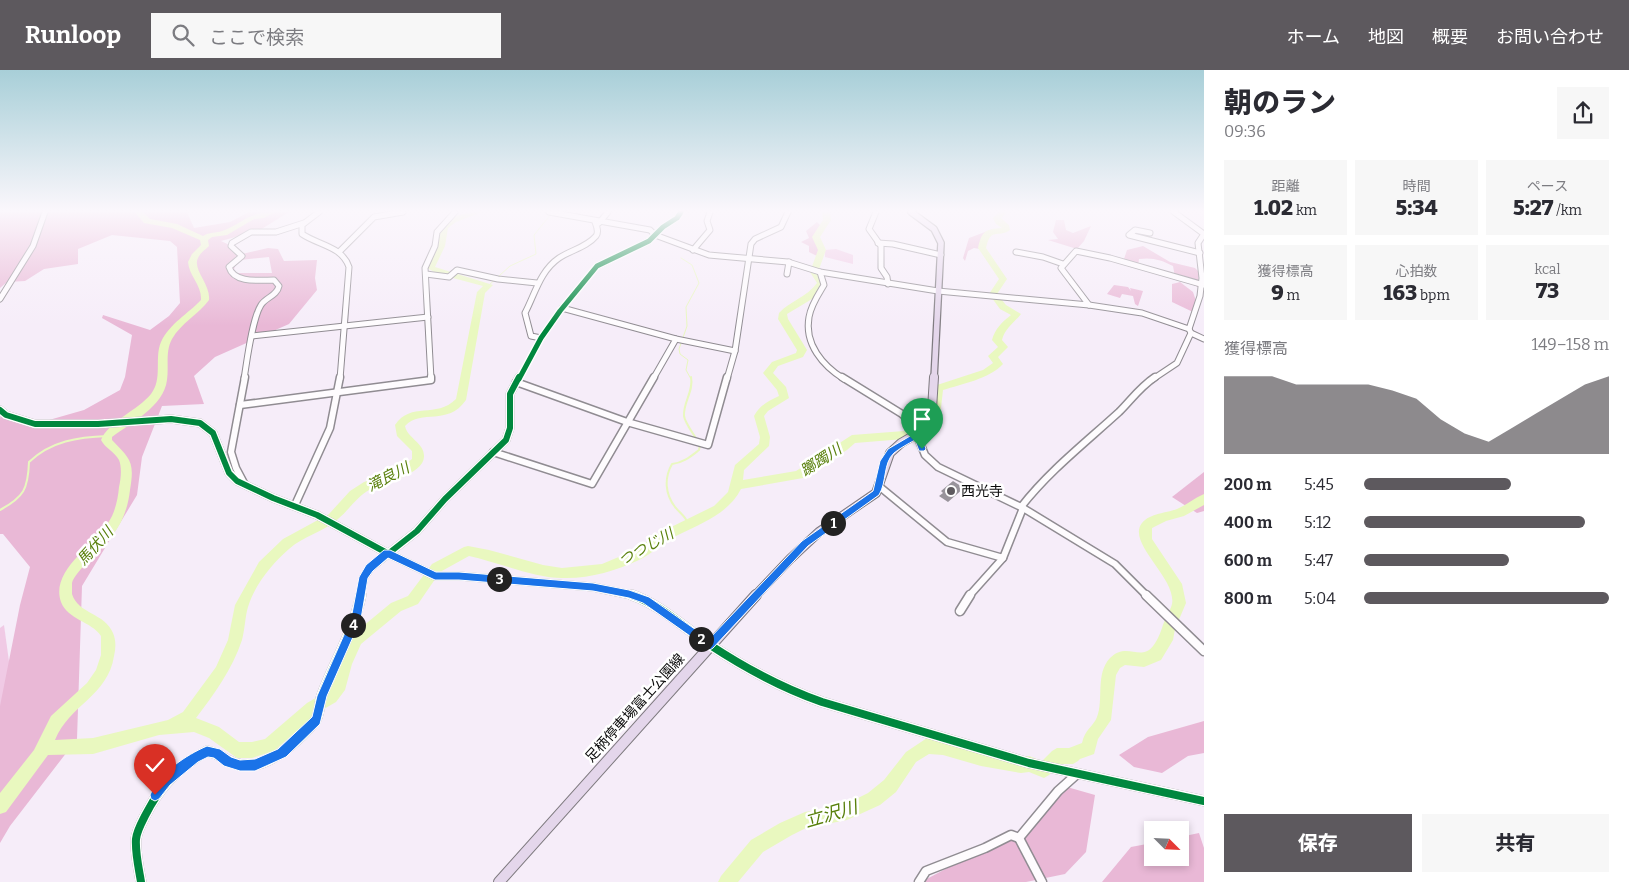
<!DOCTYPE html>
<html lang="ja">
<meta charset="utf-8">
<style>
body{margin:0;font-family:Bitter,"Noto Sans JP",serif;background:#f7f7f7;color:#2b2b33;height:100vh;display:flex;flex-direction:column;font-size:19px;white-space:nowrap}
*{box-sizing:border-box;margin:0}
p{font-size:16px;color:#7c7c81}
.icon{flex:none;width:28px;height:28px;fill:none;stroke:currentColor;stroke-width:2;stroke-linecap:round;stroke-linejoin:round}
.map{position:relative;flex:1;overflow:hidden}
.side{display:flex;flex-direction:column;background:#fff;width:425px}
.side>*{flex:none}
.needle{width:32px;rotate:114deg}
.controls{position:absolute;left:1144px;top:751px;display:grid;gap:10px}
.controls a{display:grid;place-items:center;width:45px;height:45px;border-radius:0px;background:#fff;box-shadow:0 2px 8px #0003;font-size:25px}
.pin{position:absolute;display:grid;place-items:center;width:42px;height:42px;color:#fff;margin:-51px -21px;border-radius:50% 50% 50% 0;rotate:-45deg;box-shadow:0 0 5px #0007}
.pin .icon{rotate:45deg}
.km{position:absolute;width:25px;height:25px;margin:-12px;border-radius:50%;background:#222;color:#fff;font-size:14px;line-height:25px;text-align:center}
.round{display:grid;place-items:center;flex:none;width:52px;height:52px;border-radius:0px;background:#f7f7f7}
.overview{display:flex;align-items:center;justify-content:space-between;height:85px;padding:0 20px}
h1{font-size:28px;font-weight:800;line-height:38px}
.figures{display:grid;grid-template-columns:repeat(3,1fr);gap:8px;height:85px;padding:5px 20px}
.figures div{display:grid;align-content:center;border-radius:0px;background:#f7f7f7;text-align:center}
.figures b{font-size:21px;font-weight:800}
.figures small{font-size:14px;font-weight:400}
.figures p{font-size:14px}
.chart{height:140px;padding:10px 20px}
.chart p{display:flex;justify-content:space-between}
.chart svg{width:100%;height:90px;margin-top:5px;fill:#5d595e;opacity:.7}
.cta{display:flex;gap:10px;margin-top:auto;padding:10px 20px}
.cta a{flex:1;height:58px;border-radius:0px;background:#5d595e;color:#fff;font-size:20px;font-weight:800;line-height:58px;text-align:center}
.cta a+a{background:#f7f7f7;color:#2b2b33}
ul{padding:0 20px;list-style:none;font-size:16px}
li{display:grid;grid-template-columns:80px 60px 1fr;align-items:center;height:38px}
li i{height:12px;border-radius:6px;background:#5d595e}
header{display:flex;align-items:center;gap:30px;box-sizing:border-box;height:70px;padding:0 25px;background:#5d595e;color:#fff}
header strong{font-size:24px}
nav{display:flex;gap:28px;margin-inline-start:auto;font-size:18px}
.search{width:350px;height:45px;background:#f7f7f7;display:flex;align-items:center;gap:12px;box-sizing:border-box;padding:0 18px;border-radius:0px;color:#7c7c81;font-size:19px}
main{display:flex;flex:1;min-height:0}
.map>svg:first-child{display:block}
.green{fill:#f0cae5}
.forest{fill:#e9b8d6}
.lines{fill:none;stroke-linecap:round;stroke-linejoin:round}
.stream-far1{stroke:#e9f8bf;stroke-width:1}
.stream{stroke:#e9f8bf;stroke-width:2}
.river{fill:#e9f8bf;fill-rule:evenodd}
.building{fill:#98939b}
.minor-far2-casing{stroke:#908c92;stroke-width:7}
.minor-far1-casing{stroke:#908c92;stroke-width:9}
.minor-casing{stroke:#908c92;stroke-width:11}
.major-far2-casing{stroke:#7e7a7f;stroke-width:8}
.major-far1-casing{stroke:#7e7a7f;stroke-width:10}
.major-casing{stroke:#7e7a7f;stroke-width:12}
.minor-far2{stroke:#fefcfe;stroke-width:5}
.minor-far1{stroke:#fefcfe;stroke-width:6}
.minor{stroke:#fefcfe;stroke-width:8}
.major-far2{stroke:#e4d6eb;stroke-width:5.5}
.major-far1{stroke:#e4d6eb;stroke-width:8}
.major{stroke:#e4d6eb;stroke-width:10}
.cycleway-far2-casing{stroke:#fff;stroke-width:8}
.cycleway-far1-casing{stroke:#fff;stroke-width:9}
.cycleway-casing{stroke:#fff;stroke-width:11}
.cycleway-far2{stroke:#00873e;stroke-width:5}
.cycleway-far1{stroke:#00873e;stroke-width:6}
.cycleway{stroke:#00873e;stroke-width:8}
.route{fill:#1a73e8;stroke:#fff}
.poi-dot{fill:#5d595e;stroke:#fff;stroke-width:2}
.labels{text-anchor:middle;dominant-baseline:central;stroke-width:5;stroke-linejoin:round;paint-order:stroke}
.poi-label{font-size:14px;fill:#0a0a0a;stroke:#fff;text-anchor:start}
.street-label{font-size:14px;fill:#0a0a0a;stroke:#fff}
.water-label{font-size:15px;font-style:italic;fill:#59800c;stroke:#fff}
.near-water-label{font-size:18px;font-style:italic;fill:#59800c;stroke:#fff}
</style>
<header>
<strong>Runloop</strong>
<div class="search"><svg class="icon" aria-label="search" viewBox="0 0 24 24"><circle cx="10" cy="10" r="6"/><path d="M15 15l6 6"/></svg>ここで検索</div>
<nav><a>ホーム</a><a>地図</a><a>概要</a><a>お問い合わせ</a></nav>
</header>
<main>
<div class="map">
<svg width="1204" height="812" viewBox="0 0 1204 812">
<rect width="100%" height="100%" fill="#f6edf9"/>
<g class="green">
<path d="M836 179 853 185V194L825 187V180Z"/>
<path d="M4 555 14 628 0 644V558Z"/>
</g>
<g class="forest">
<path d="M0 142H187L194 158 230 152 249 142H289L260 160 221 171 240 180 233 203H272L269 187 240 190 242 184 268 178 278 179 284 191 317 190 315 208 317 220 289 254 215 287 194 306 204 334 162 336 142 387 137 425 82 516 77 669 10 756 0 773V636L20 535 30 497 3 464H0V348L1 346 35 354 84 340 120 320 125 307 132 265 102 248 103 245 150 260 169 246 180 233 177 177 170 171 112 165 78 179V194L44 199 25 211 7 212 0 218Z"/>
<path d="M1056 150H1064L1066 160 1073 163 1091 156 1084 171 1077 179 1048 170 1058 169 1053 162Z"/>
<path d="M817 152 821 156 819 170 823 179 817 186 809 182V176L801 172 809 168 806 161Z"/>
<path d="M993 159 980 179 974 178 968 181 965 191 963 188 969 168Z"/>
<path d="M1143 176 1170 192 1195 198 1199 202 1198 217 1175 207 1173 196C1162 190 1152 187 1139 189L1138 196 1123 192 1127 180Z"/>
<path d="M1180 212 1193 222 1198 237 1193 242 1172 232V214Z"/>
<path d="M1114 215 1128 217 1131 221 1130 218 1143 221 1138 236 1135 234 1133 226 1122 224 1120 228 1107 224Z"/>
<path d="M1204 402V441L1197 443 1172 427Z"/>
<path d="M1204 651V683L1188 686 1162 703 1134 697 1119 685 1148 667Z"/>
<path d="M1067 717 1095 725 1086 782 1065 804 1026 812H921L985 778 1020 768Z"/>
<path d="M1199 763 1204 778V812H1102L1131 777 1152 773V788H1180V767Z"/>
</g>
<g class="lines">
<g class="stream-far1">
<path d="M681 188 692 195 699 213 686 237 687 256 679 279 680 284 688 290 686 300 691 309"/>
<path d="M489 215 510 196 536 184 534 165 551 144"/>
</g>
<g class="stream">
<path d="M691 307C694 321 683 332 684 346 685 353 693 363 697 370"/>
<path d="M0 440C24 427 28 419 29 392 51 371 78 367 108 366"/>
<path d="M688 453C685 446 680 443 675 437 665 424 664 408 672 394 683 393 690 387 699 380L700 374"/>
</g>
<g class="river">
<path d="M135 142H143L150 149 177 154 203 166C209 162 216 163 222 161 244 153 247 142 275 142L264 148 254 149 227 165 212 167 208 170 209 176C205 180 200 183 198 188 192 199 211 215 209 230 199 244 181 253 172 269 165 282 169 296 167 310 164 336 131 353 112 367V370C130 389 135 391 130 420 128 437 123 452 112 466 104 477 75 501 72 513 72 516 72 521 72 524 78 544 105 543 113 563 116 570 116 578 114 586 108 626 69 635 55 670L93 668 168 650 183 642 216 597 228 570 235 535 259 492 283 469 329 444 350 421 364 412 398 400 412 389V381L397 366 395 355C411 331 436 349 456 329L477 222 483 216 438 204 427 198C428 189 434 184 437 176 438 171 437 165 439 160 446 145 468 142 482 142L456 152 448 158 445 176 435 197 493 215 485 223 466 330C447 357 422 338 405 356 407 368 425 373 424 387 423 405 384 412 371 419 357 426 350 439 338 449 324 462 303 466 289 479 272 494 255 514 248 537 245 547 245 559 242 570 232 600 214 624 196 648L219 657 239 672H252L265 669 307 633 326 622 334 612 338 593 351 566 391 533 408 526 432 494 464 477 468 476 489 480 543 495 562 498 602 494 633 481 661 462 714 436 728 422 735 395 759 374 760 367 754 346C760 335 767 332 779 326L777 320 763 303 772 292 796 283 797 280 778 249 779 243C790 231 807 227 817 213L810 202 818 180 812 167 823 150 822 142H830L831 150 820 167 826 180 818 202 825 213 817 226 787 244 788 249 807 280 803 287 778 296 773 303 786 317 789 328 768 341 764 346 770 367 769 376 744 400 743 410 796 401 852 365 904 361 909 365 904 369 855 373 847 380 803 408 741 419C728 444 702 453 678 465 664 472 653 483 639 490 615 501 589 509 562 508 535 508 497 492 469 486L440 502 418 534 401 541 361 574 352 594 345 620 336 632 317 643 274 681 252 688H237L209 668 194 662 159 665 93 684 48 685 6 742 0 744V723L34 680 51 646 87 613 96 600 101 585V566C91 551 68 550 61 532 50 501 93 476 108 453 115 443 118 429 119 417 121 409 122 397 119 390 115 382 105 378 101 370 108 352 138 340 151 324 163 309 154 288 161 272 170 253 188 244 201 230 202 215 189 206 188 192L192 184 201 175 200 170 172 158 144 153Z"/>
<path d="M999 142H1008L1001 148 1009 155 1010 160C997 169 991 156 986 178L1007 209 997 224 1006 235 1021 244C1014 253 1005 258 1002 270L1008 277 998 287 1003 294C989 309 962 314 943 320L940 347 935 360H927L926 357 930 347 934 316 983 300 993 293 988 286 998 277 992 270C995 259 1002 252 1011 245L1000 239 989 224 999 209 978 178C982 161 985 159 1002 158L996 154 993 148Z"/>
<path d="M1204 424V435L1184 446 1166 451 1152 458V469L1182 514 1186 533 1175 559 1173 570 1161 590 1144 597 1125 595 1120 598 1116 605 1111 650 1098 669 1094 684 1080 689 1078 691 1073 694H1060L1049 705 1044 708 1029 702 1021 703 981 696 943 685 929 684 916 692 896 722 880 735 847 750 806 758 792 765 763 782 738 812H718L721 806 751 770 780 753 805 742 846 734 868 723 884 710 906 682 927 668 943 669 981 680 1021 687 1029 686 1042 691 1052 681 1057 678H1069L1082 673C1085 659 1093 657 1097 647 1104 630 1095 604 1110 588 1131 567 1146 604 1162 558 1164 550 1170 542 1172 534 1177 508 1126 473 1142 453 1150 443 1167 443 1177 439 1187 435 1194 428 1204 424Z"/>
</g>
</g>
<path class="building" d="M953 411 964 418 948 432 939 426 943 423 941 421Z"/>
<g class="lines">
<defs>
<g id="minor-far2">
<path d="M319 142 302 155V164C318 175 342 176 349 197L340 309"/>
<path d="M549 142 650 160 655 165 709 185 788 192 820 202 938 221 1089 235 1142 243 1189 259"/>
<path d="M876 142 869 159 881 176V198L887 207 888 214"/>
<path d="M1174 142 1204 164"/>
<path d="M599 153 608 142"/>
<path d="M1150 163 1135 160 1129 165 1200 183"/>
<path d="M878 173 893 174 941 185"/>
<path d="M693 180 710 160 707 151 710 142"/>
<path d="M339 182 374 147 403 142"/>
<path d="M1016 182 1043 187 1063 194"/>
<path d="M820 202 824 215C818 225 811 235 809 247 804 274 823 296 844 309"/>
<path d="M426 204 449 207 457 200 498 209 537 213"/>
<path d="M787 204 789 192"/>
<path d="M0 229 33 176 45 142"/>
<path d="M1089 235 1061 198 1076 181 1110 188 1204 215"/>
<path d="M562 238 676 269 735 281"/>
<path d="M1191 263 1204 269"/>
<path d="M252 266 428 247"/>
<path d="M541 268 531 266 525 243C535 224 540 201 559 188 571 180 587 177 596 166 599 162 597 157 595 152"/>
<path d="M244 309C247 291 252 249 261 235 266 227 277 226 279 216L274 210C261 210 234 214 229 197L242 186 231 176 232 173 251 162H276L304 153"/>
<path d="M431 309 425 198 435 176 437 162 455 142"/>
<path d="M519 309 541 268 560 241 597 196 649 171 663 157 677 148 681 142"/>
<path d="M653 309 676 269"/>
<path d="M727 309 735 281 751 174 755 169 781 157 788 142"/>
<path d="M1153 309 1177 293 1191 263 1189 259 1200 226 1202 208 1198 173 1204 164"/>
</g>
<g id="minor-far1">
<path d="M842 307 902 344 912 353 925 385 938 397 1021 437"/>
<path d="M516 312 627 352 708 375 727 307"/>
<path d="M240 335 431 310V307"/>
<path d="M0 340 6 345 35 354H98L171 349 200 353 213 363 229 403 237 411 273 428 317 445 387 483 435 506H459L593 517 636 526"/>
<path d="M493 382 592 414 654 307"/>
<path d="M244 413 236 398 231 382 245 307"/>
<path d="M880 417 947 472 1003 488 1023 438 1021 437C1049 401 1085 373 1119 342 1131 330 1140 317 1155 307"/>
<path d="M295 435 330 358 340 307"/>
<path d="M1023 438 1115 494 1147 526"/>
<path d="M360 526 364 507 370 498 417 461 445 429 506 370 510 358V324L519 307"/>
<path d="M969 526 1003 488"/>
</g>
<g id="minor">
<path d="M632 525C661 535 684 558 710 575 745 598 782 618 822 632L1029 693 1204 731"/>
<path d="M1146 525 1204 581"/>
<path d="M960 541 970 525"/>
<path d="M1019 768 1042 812"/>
<path d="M141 812C139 799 135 783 136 769 137 760 142 752 146 744 160 716 179 696 207 681 226 685 229 697 253 695 274 693 303 667 315 651 320 645 319 633 322 625 335 590 353 563 361 525"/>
<path d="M919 812 926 801 985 778 1011 765 1019 768 1058 721 1077 704"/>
</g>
<path id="major-far2" d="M911 142 934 159 941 173 934 309"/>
<path id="major-far1" d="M755 526 790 489 819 462 876 423 890 383 901 373 920 362 929 349 932 339 934 307"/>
<path id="major" d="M499 812 756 525"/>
</defs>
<use href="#minor-far2" class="minor-far2-casing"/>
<use href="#minor-far1" class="minor-far1-casing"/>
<use href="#minor" class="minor-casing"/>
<use href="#major-far2" class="major-far2-casing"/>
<use href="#major-far1" class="major-far1-casing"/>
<use href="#major" class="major-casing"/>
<use href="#minor-far2" class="minor-far2"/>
<use href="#minor-far1" class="minor-far1"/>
<use href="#minor" class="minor"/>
<use href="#major-far2" class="major-far2"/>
<use href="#major-far1" class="major-far1"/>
<use href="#major" class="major"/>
<defs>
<path id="cycleway-far2" d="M519 309 541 268 560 241 597 196 649 171 663 157 677 148 681 142"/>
<g id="cycleway-far1">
<path d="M0 340 6 345 35 354H98L171 349 200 353 213 363 229 403 237 411 273 428 317 445 387 483 435 506H459L593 517 636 526"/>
<path d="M360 526 364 507 370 498 417 461 445 429 506 370 510 358V324L519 307"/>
</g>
<g id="cycleway">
<path d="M632 525C661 535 684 558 710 575 745 598 782 618 822 632L1029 693 1204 731"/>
<path d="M141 812C139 799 135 783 136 769 137 760 142 752 146 744 160 716 179 696 207 681 226 685 229 697 253 695 274 693 303 667 315 651 320 645 319 633 322 625 335 590 353 563 361 525"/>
</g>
</defs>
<use href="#cycleway-far2" class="cycleway-far2-casing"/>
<use href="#cycleway-far1" class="cycleway-far1-casing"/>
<use href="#cycleway" class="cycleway-casing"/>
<use href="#cycleway-far2" class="cycleway-far2"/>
<use href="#cycleway-far1" class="cycleway-far1"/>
<use href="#cycleway" class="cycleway"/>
</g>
<linearGradient id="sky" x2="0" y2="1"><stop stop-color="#a8cfd8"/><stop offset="0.55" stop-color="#fbf7fc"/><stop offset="1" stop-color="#fbf7fc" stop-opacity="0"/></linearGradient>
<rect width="1204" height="256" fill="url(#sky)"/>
<path class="route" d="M917 362 921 364 926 379 924 381H919L915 370C908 374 900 378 894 383 883 393 887 412 879 425L808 476 713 578 710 580 643 533 629 528 593 521 459 510H435L388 488 373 501 368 508 361 549 327 626 320 654 286 687 255 701H240L224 696 214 688 208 687 198 692 170 715 159 729 155 731 151 729 150 725C159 703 186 685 207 676L220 679 231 687 240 690 255 689 278 679 312 647 317 626 351 549 359 507 366 495 384 480H390L436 502H459L593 513 629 520 649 527 709 569 802 471 873 421 880 391 888 379Z"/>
<circle class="poi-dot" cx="951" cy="421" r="5"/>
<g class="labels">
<g class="poi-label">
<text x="961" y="421">西光寺</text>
</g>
<g class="street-label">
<text transform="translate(635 638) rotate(-48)">足柄停車場富士公園線</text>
</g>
<g class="water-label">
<text transform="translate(821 390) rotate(-33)">躑躅川</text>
<text transform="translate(388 407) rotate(-27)">滝良川</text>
<text transform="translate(95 476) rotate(-48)">馬伏川</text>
<text transform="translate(646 477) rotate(-29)">つつじ川</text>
</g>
<g class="near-water-label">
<text transform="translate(831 744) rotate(-16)">立沢川</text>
</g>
</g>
</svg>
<div class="controls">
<a><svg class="needle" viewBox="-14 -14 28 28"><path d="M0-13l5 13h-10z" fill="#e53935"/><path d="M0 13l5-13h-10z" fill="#7c7c81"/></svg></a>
</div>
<div class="pin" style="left:922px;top:379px;background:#1e9e55"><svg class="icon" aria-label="arrive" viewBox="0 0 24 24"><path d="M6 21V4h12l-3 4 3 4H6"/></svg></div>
<div class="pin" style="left:155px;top:725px;background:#d93025"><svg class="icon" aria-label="check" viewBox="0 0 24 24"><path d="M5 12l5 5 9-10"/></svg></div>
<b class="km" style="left:833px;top:453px">1</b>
<b class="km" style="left:701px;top:569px">2</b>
<b class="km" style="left:499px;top:509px">3</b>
<b class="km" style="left:353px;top:555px">4</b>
</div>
<section class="side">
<div class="overview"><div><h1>朝のラン</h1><p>09:36</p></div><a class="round"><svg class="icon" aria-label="share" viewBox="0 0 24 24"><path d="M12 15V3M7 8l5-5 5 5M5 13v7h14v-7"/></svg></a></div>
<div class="figures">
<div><p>距離</p><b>1.02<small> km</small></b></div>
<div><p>時間</p><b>5:34</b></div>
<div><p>ペース</p><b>5:27<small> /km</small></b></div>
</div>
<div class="figures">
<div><p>獲得標高</p><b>9<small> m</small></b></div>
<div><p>心拍数</p><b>163<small> bpm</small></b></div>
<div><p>kcal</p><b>73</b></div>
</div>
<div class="chart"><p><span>獲得標高</span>149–158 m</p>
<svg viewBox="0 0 160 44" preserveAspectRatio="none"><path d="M0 44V6L10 6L20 6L30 10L40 10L50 10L60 10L70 13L80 17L90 27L100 34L110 38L120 31L130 24L140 17L150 10L160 6V44z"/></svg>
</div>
<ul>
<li><b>200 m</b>5:45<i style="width:60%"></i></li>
<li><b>400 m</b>5:12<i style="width:90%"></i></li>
<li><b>600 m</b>5:47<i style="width:59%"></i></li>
<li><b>800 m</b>5:04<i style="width:100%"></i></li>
</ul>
<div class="cta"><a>保存</a><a>共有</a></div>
</section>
</main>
